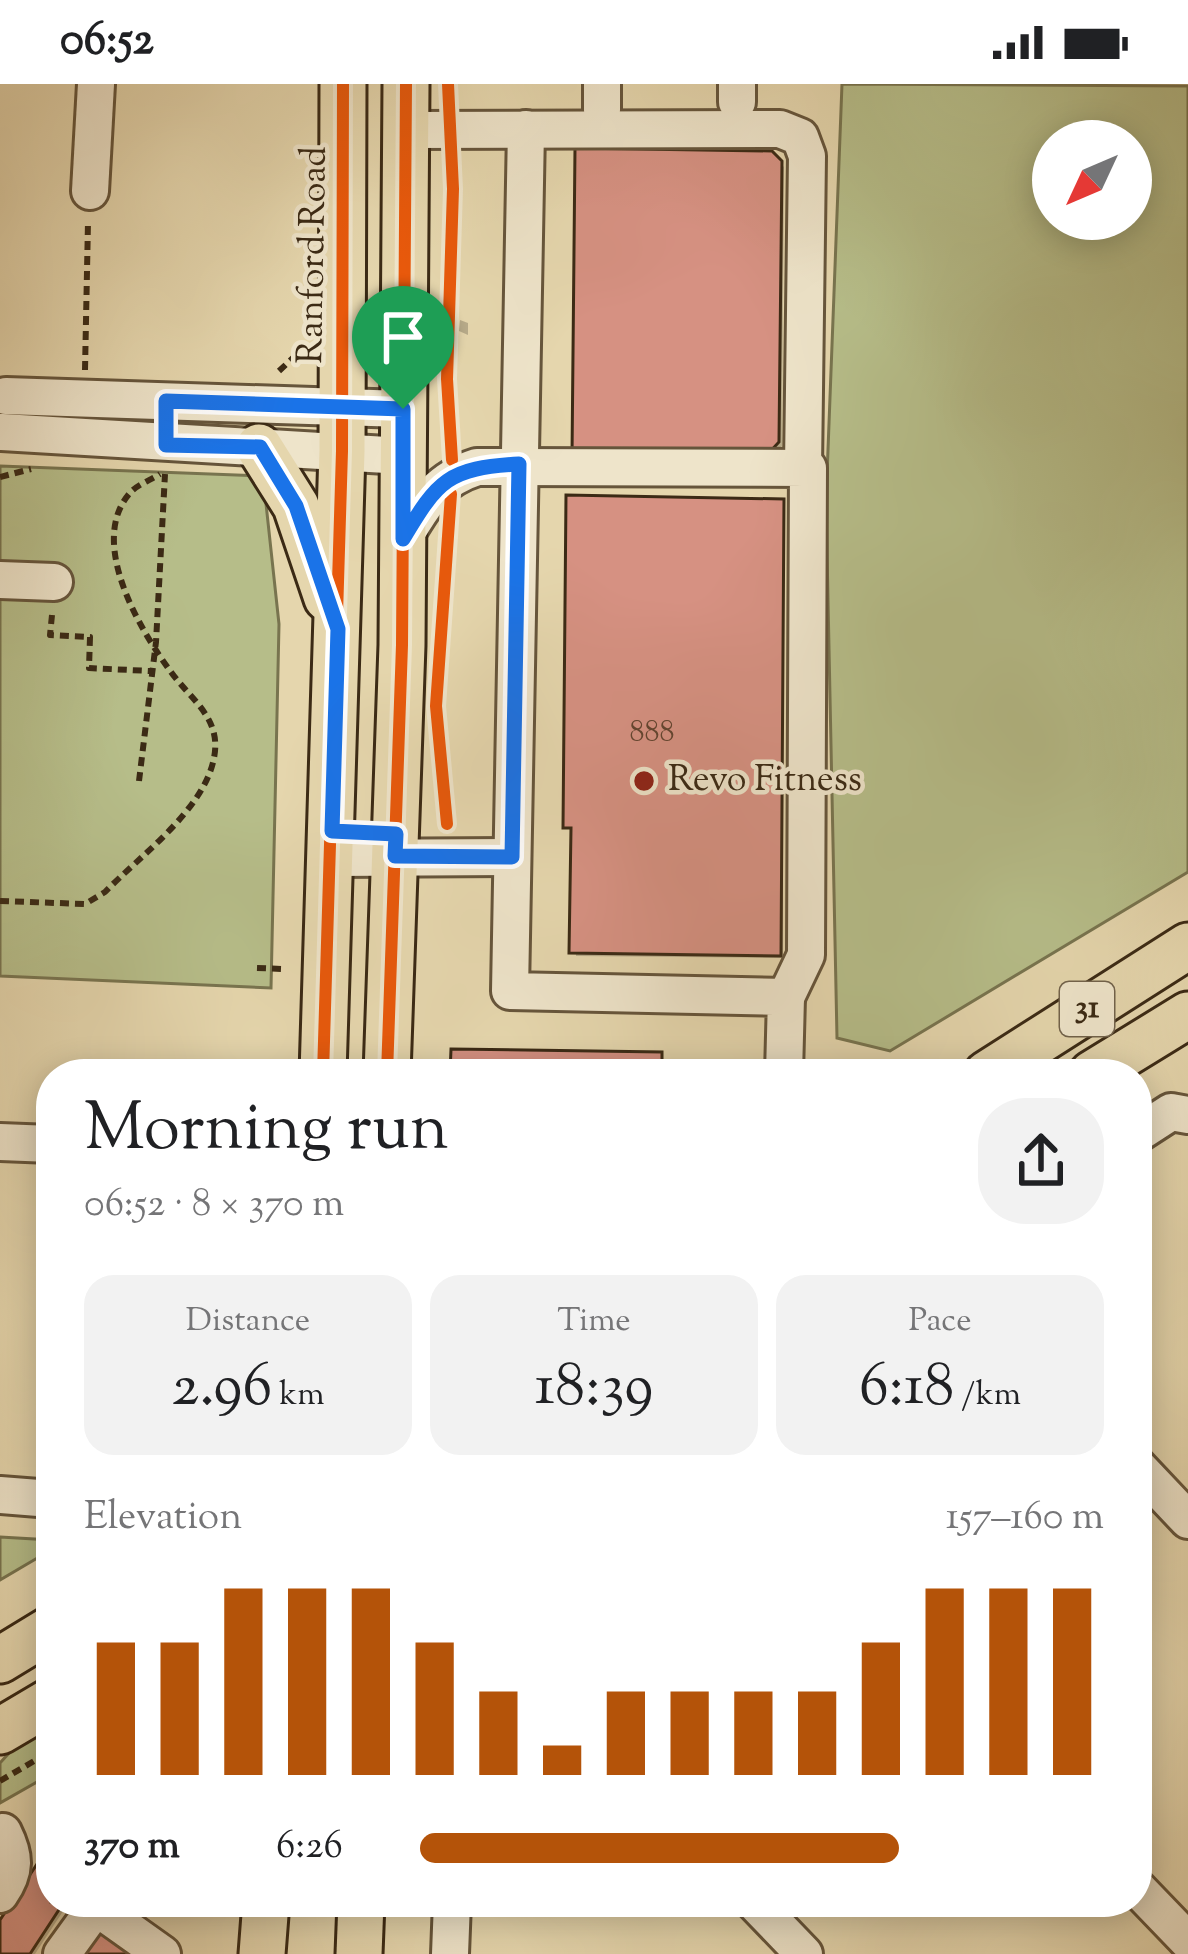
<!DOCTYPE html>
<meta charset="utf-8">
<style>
body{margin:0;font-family:"Sorts Mill Goudy",serif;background:#f2f2f2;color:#202124;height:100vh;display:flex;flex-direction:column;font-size:45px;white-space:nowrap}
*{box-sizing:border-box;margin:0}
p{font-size:39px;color:#757577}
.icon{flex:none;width:66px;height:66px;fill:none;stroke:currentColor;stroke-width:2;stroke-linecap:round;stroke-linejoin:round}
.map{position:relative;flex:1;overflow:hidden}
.side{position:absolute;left:36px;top:975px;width:1116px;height:858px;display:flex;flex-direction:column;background:#fff;border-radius:48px;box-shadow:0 6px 30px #0003}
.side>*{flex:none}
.needle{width:78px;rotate:226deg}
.fabs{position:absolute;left:1032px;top:36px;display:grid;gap:24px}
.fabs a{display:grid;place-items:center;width:120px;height:120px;border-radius:50%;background:#fff;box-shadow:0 6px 30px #0003;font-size:60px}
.pin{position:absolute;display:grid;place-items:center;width:102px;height:102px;color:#fff;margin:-123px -51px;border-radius:50% 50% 50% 0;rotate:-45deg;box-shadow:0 0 12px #0007}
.pin .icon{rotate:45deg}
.round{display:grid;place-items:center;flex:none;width:126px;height:126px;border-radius:48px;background:#f2f2f2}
.overview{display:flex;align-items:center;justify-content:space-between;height:204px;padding:0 48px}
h1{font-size:66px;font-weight:600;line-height:90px}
.figures{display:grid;grid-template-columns:repeat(3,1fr);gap:18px;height:204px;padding:12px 48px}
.figures div{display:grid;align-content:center;border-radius:30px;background:#f2f2f2;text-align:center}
.figures b{font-size:60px;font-weight:600}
.figures small{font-size:33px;font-weight:400}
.figures p{font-size:33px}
.chart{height:336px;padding:24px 48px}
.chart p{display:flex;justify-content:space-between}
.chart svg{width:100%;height:216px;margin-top:12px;stroke:#b45309;stroke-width:6}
ul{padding:0 48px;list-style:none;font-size:39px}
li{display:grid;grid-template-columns:192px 144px 1fr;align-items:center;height:90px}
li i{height:30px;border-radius:15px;background:#b45309}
.status{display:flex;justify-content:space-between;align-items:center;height:84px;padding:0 60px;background:#fff;direction:ltr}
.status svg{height:33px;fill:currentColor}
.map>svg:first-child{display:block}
.green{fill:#b6bd89;stroke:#78744f;stroke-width:3;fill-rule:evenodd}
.shadow{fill:#0003}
.building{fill:#d69182;stroke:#3b2a15;stroke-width:3}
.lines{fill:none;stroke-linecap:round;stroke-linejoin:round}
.minor-casing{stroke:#66553b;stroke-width:42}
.major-casing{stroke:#3b2a15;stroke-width:51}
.path{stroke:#3b2a15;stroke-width:6;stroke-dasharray:9 6;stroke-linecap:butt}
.minor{stroke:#eee4ca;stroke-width:36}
.major{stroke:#e5d6ad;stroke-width:45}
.cycleway-casing{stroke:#eee4ca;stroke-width:20}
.cycleway{stroke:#e8590c;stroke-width:12}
.route-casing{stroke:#fff;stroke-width:24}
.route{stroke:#1a73e8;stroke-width:15}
.poi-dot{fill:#8f2418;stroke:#eee4ca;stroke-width:4.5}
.labels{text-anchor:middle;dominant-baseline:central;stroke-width:9;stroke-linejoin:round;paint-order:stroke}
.number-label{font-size:30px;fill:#624430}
.shield{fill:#eee4ca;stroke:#71624b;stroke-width:3}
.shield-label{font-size:33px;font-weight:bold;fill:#3b2a15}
.street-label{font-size:36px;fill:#3b2a15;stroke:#eee4ca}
.poi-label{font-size:36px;fill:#3b2a15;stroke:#eee4ca;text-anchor:start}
</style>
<div class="status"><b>06:52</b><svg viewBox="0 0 49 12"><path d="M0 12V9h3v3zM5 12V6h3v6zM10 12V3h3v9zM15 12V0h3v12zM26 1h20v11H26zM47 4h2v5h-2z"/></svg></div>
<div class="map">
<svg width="1188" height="1870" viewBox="0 0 1188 1870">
<rect width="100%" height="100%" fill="#e5d6ad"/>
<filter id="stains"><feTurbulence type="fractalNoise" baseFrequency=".00167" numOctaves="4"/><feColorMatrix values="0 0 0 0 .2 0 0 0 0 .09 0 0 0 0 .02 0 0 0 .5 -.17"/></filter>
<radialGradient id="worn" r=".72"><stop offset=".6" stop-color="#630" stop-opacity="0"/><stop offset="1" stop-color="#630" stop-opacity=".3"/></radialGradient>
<g class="green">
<path d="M842 0 1188 2V788L890 967 837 954 826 418ZM1131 57V135H1053V57Z"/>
<path d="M0 382 263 392 279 540 271 904 0 892Z"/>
<path d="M0 1453 51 1456V1466L0 1496Z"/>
<path d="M51 1640V1690L0 1719V1679L19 1658Z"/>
</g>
<g class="shadow">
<path d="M771 70 784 83 782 362 770 374Z"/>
<path d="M460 236 468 239V251L459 247Z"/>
<path d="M783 418V874L576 872 574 747 566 743Z"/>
<path d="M51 1789V1818H69L35 1870H2L0 1841Z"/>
</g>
<g class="building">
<path d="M575 64 772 67 782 77 779 358 766 372H572Z"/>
<path d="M566 411 784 415 781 872 569 869 571 744H563Z"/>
<path d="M451 965 662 968V990H450Z"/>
<path d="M39 1777 51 1785V1818H64L30 1870H0V1836Z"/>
<path d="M96 1834 158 1870H70Z"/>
</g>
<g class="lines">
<defs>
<g id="minor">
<path d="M737 18V0"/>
<path d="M602 26V0"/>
<path d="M526 45 510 907 786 913 784 990"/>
<path d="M408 46 780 45 800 53 807 72 803 384"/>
<path d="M90 107 96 0"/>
<path d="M6 312 403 325"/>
<path d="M2 348 403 372"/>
<path d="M403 455C424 420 436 396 477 383L808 384 806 871 786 913"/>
<path d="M0 496 54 498"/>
<path d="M332 774 512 773"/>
<path d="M1137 1050 1171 1028 1188 1031"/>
<path d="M0 1058 51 1060"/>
<path d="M1137 1382 1188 1436"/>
<path d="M0 1411 51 1415"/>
<path d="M1137 1804 1188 1857"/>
<path d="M0 1810C16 1787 15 1772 3 1748"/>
<path d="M754 1818 804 1870"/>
<path d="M62 1870 96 1823 162 1870"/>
<path d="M450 1870 452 1818"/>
</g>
<g id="major">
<path d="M259 363 296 422 327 514"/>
<path d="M323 990 342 367 343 0"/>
<path d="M387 990 402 561 406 0"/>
<path d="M987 990 1188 862"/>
<path d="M1092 990 1188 931"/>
<path d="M0 1576 51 1545"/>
<path d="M0 1647 51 1617"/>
<path d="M262 1870 266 1818"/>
<path d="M359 1870 361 1818"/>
</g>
</defs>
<use href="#minor" class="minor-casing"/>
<use href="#major" class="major-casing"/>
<g class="path">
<path d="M85 286 88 138"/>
<path d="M279 287 294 273"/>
<path d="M0 393 31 385"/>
<path d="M52 531 50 551 90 553 89 584 150 587"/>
<path d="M139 697 156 558 165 390"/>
<path d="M0 817 85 820 105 808C141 771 204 726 214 674 222 634 191 616 171 588 140 546 88 459 129 410 136 401 151 396 160 390"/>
<path d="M257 884 282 885"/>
<path d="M0 1697 51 1667"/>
</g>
<use href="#minor" class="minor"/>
<use href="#major" class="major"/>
<defs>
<g id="cycleway">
<path d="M448 0 453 105 447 295 452 376"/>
<path d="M447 740 436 622 451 410"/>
<path d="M323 990 342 367 343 0"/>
<path d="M387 990 402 561 406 0"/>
</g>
</defs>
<use href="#cycleway" class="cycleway-casing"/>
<use href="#cycleway" class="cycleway"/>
</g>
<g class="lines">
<defs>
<path id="route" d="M166 317 403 325V455C438 396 448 384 519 380L512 773 395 772 396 750 332 747 338 545 296 422 260 363 166 361Z"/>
</defs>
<use href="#route" class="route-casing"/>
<use href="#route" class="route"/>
</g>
<circle class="poi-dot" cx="644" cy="697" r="12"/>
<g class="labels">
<g class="number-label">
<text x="652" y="649">888</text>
</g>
<rect class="shield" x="1060" y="898" width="54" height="54" rx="9"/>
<g class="shield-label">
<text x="1087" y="925">31</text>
</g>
<g class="street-label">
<text transform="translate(314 171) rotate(-89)">Ranford Road</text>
</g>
<g class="poi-label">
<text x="668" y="697">Revo Fitness</text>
</g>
</g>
<rect width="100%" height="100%" filter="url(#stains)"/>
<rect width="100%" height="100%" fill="url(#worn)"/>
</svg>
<div class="fabs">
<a><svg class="needle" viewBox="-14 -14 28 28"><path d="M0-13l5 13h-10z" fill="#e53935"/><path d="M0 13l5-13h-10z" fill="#757577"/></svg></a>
</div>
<div class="pin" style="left:403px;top:325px;background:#1e9e55"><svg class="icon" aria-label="arrive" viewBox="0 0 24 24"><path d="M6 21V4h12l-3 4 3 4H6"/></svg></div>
<section class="side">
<div class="overview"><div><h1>Morning run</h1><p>06:52 · 8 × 370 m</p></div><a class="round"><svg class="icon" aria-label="share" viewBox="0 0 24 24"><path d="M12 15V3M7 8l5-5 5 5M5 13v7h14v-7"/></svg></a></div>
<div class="figures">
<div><p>Distance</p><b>2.96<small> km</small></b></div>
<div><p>Time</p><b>18:39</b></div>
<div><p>Pace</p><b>6:18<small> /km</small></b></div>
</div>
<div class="chart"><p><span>Elevation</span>157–160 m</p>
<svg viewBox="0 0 160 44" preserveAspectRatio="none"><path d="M5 44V17M15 44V17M25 44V6M35 44V6M45 44V6M55 44V17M65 44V27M75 44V38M85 44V27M95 44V27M105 44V27M115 44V27M125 44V17M135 44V6M145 44V6M155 44V6"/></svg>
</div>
<ul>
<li><b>370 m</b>6:26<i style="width:70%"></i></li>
</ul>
</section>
</div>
